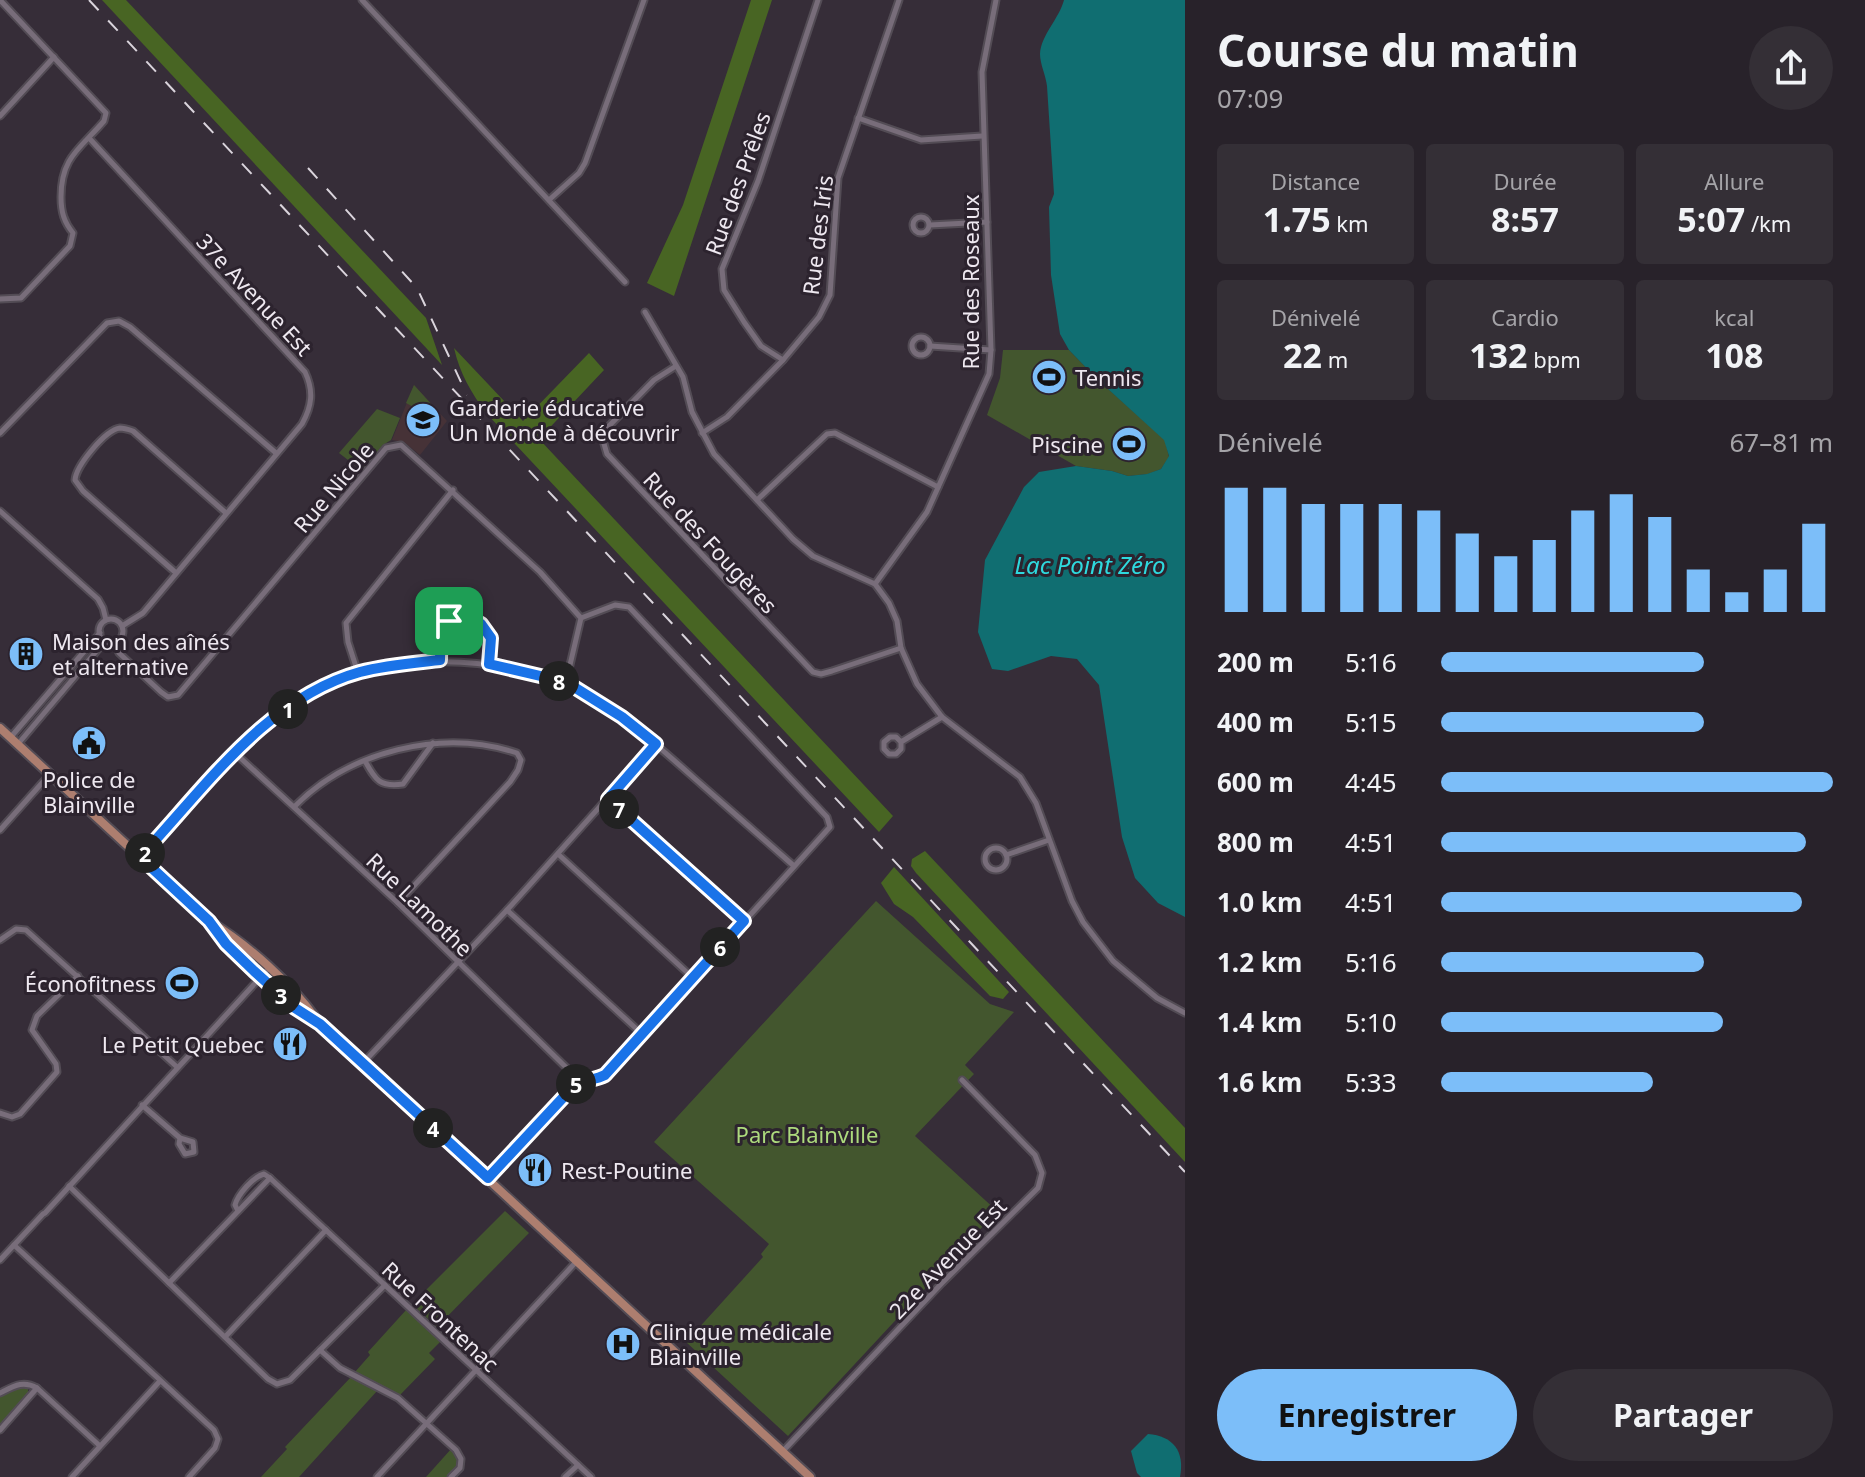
<!DOCTYPE html>
<html lang="fr">
<meta charset="utf-8">
<style>
body{margin:0;font-family:"Noto Sans",sans-serif;background:#342f36;color:#f1f3f6;height:100vh;display:flex;flex-direction:column;font-size:30px;white-space:nowrap}
*{box-sizing:border-box;margin:0}
p{font-size:26px;color:#a5a4a8}
.icon{flex:none;width:44px;height:44px;fill:none;stroke:currentColor;stroke-width:2;stroke-linecap:round;stroke-linejoin:round}
.map{position:relative;flex:1;overflow:hidden}
.panel{display:flex;flex-direction:column;background:#28222a;width:680px}
.panel>*{flex:none}
.pin{position:absolute;display:grid;place-items:center;width:68px;height:68px;color:#fff;margin:-34px;border-radius:16px;box-shadow:0 4px 12px #0006}
.km{position:absolute;width:40px;height:40px;margin:-20px;border-radius:50%;background:#222;color:#fff;font-size:22px;line-height:40px;text-align:center}
.round{display:grid;place-items:center;flex:none;width:84px;height:84px;border-radius:42px;background:#342f36}
.overview{display:flex;align-items:center;justify-content:space-between;height:136px;padding:0 32px}
h1{font-size:44px;font-weight:700;line-height:60px}
.stats{display:grid;grid-template-columns:repeat(3,1fr);gap:12px;height:136px;padding:8px 32px}
.stats div{display:grid;align-content:center;border-radius:8px;background:#342f36;text-align:center}
.stats b{font-size:34px;font-weight:700}
.stats small{font-size:22px;font-weight:400}
.stats p{font-size:22px}
.chart{height:224px;padding:16px 32px}
.chart p{display:flex;justify-content:space-between}
.chart svg{width:100%;height:144px;margin-top:8px;stroke:#7cbef9;stroke-width:6}
.button{display:flex;gap:16px;margin-top:auto;padding:16px 32px}
.button a{flex:1;height:92px;border-radius:48px;background:#7cbef9;color:#111;font-size:32px;font-weight:700;line-height:92px;text-align:center}
.button a+a{background:#342f36;color:#f1f3f6}
ul{padding:0 32px;list-style:none;font-size:26px}
li{display:grid;grid-template-columns:128px 96px 1fr;align-items:center;height:60px}
li i{height:20px;border-radius:10px;background:#7cbef9}
main{display:flex;flex:1;min-height:0}
.map>svg:first-child{display:block}
.education{fill:#463237}
.green{fill:#43562e}
.forest{fill:#486523}
.water{fill:#106e71}
.lines{fill:none;stroke-linecap:round;stroke-linejoin:round}
.street-casing{stroke:#534c55;stroke-width:9}
.primary-casing{stroke:#534c55;stroke-width:12}
.street{stroke:#786d7a;stroke-width:5}
.primary{stroke:#ad7e6f;stroke-width:8}
.rail{stroke:#dad4dc;stroke-width:2;stroke-dasharray:14 14;stroke-linecap:butt}
.route-casing{stroke:#fff;stroke-width:16}
.route{stroke:#1a73e8;stroke-width:10}
.labels{text-anchor:middle;dominant-baseline:central;stroke-width:6;stroke-linejoin:round;paint-order:stroke}
.street-label{font-size:22px;fill:#eee8f0;stroke:#2c232e}
.poi-label{font-size:22px;fill:#eee8f0;stroke:#2c232e;text-anchor:start}
.park-label{font-size:22px;fill:#adda7d;stroke:#2c232e}
.water-label{font-size:24px;font-style:italic;fill:#2ed9de;stroke:#2c232e}
</style>
<main>
<div class="map">
<svg width="1185" height="1477" viewBox="0 0 1185 1477">
<rect width="100%" height="100%" fill="#362d38"/>
<path class="education" d="M414 385 447 421 420 455 404 442 392 440Z"/>
<g class="green">
<path d="M1003 350H1069L1097 379 1165 440 1169 457 1161 469 1148 474 1128 476 1112 471 1076 466 987 415 1000 378Z"/>
<path d="M414 385 433 406 427 414 406 403Z"/>
<path d="M377 409 400 418 391 440 383 445 361 470 339 453Z"/>
<path d="M876 901 990 1004 1014 1012 965 1065 974 1074 915 1136 997 1211 788 1436 686 1342 763 1257 761 1254 769 1244 654 1142Z"/>
<path d="M505 1211 529 1233 437 1327 412 1304Z"/>
<path d="M407 1309 441 1341 429 1353 435 1359 400 1395 355 1372 370 1355 368 1352Z"/>
<path d="M351 1377 377 1391 299 1477H261L287 1449 285 1447Z"/>
<path d="M21 1386 28 1388V1394L0 1426V1396Z"/>
<path d="M452 1448 460 1459 458 1467 448 1477H426Z"/>
</g>
<g class="forest">
<path d="M102 0H126L426 318 442 365Z"/>
<path d="M751 0H772L674 296 647 283 683 205Z"/>
<path d="M454 348 523 421 589 353 604 370 539 439 893 816 879 832 486 413C471 392 460 374 454 348Z"/>
<path d="M925 851 1185 1128V1162L916 873 911 866 912 859Z"/>
<path d="M894 867 1009 992 1003 999 990 996 913 917 894 904 881 883Z"/>
</g>
<g class="water">
<path d="M1064 0H1185V917L1158 903 1135 878 1122 837 1099 685 1077 659 1051 656 1008 671 992 669 978 632 985 560 1024 487 1039 472 1076 466 1112 471 1128 476 1147 474 1161 469 1169 456 1164 440 1097 379 1069 350 1060 334 1051 275 1049 207 1054 194 1047 86C1046 76 1040 64 1040 54 1041 35 1059 19 1064 0Z"/>
<path d="M1148 1434C1173 1436 1185 1451 1180 1477H1141L1137 1473 1131 1451Z"/>
</g>
<g class="lines">
<defs>
<g id="street">
<path d="M0 0 106 113 104 121C80 149 61 157 61 197 61 212 64 222 73 233L70 246 21 298 0 299"/>
<path d="M362 0 625 282"/>
<path d="M0 116 54 57"/>
<path d="M858 118 921 140 982 136"/>
<path d="M89 138 305 372C314 391 312 406 302 424L143 613 122 626"/>
<path d="M549 200 579 173 585 163 644 0"/>
<circle cx="921" cy="225" r="8"/>
<path d="M930 225 987 222"/>
<path d="M645 312 683 377 692 412 714 454 793 539 813 556 875 584 889 603 897 621 901 648 917 684 942 717 1020 777 1036 803 1072 901 1083 922 1113 961 1157 998 1185 1013"/>
<circle cx="921" cy="346" r="9"/>
<path d="M930 346 991 350"/>
<path d="M783 360 761 346 744 322 724 290 722 269 758 181 818 0"/>
<path d="M676 366 654 380 606 429 602 437 607 454 813 672 821 674 832 671 901 648"/>
<path d="M0 433 107 323 119 321 130 327 276 453"/>
<path d="M702 433 727 417 783 360 819 317 830 295 838 178 899 0"/>
<path d="M757 500 827 434 835 433 938 487"/>
<path d="M0 511 98 599 103 608 106 620"/>
<path d="M175 572 83 491 75 480C76 466 105 430 120 428 123 428 130 430 133 431L226 513"/>
<path d="M875 584 927 512 989 374 991 350 982 72 996 0"/>
<circle cx="111" cy="631" r="12"/>
<path d="M114 642 119 653 161 692 168 697 178 695 386 448 401 445 540 572 581 618 566 682"/>
<path d="M440 660C440 638 441 626 461 613L481 624 491 638 489 664"/>
<path d="M358 673 348 642 346 623 453 490"/>
<path d="M10 738 100 633"/>
<path d="M901 742 896 737H890L884 742V749L889 754H896L901 749V742L942 717"/>
<path d="M18 744 105 641"/>
<path d="M235 753 398 903 580 1081"/>
<path d="M365 761C376 781 380 787 403 784L433 743"/>
<path d="M608 799 744 921"/>
<path d="M294 807C349 751 442 728 517 753L521 760 518 770 510 782 398 903"/>
<path d="M0 830 50 774"/>
<circle cx="996" cy="859" r="11"/>
<path d="M558 854 692 977"/>
<path d="M1006 855 1049 840"/>
<path d="M140 857C182 812 222 761 270 722 340 666 429 650 516 670 532 674 553 676 568 684 615 708 655 743 694 778 727 807 761 837 794 866"/>
<path d="M507 910 642 1034"/>
<path d="M0 940 16 929 26 930 177 1067"/>
<path d="M363 1063 507 910 656 744"/>
<path d="M142 1105 180 1138 193 1142 194 1152 185 1154 179 1144 180 1138"/>
<path d="M0 1113 12 1117 20 1114 57 1072 56 1064 32 1030 37 1016 78 976"/>
<path d="M270 1178 591 1477"/>
<path d="M488 1178 572 1088C583 1079 593 1081 605 1075L830 827 827 817 629 607 615 605 581 618"/>
<path d="M69 1186 268 1379 277 1384 290 1380 385 1285"/>
<path d="M238 1211 235 1205C238 1194 253 1177 264 1174L270 1178"/>
<path d="M45 1213 269 968"/>
<path d="M14 1245 214 1430 218 1439 215 1448 189 1477"/>
<path d="M0 1260 43 1214"/>
<path d="M169 1283 270 1178"/>
<path d="M225 1337 326 1230"/>
<path d="M320 1350 340 1368 398 1398 456 1450 461 1459 460 1468 451 1477"/>
<path d="M0 1393C14 1386 23 1380 37 1388L100 1446"/>
<path d="M0 1430 37 1388"/>
<path d="M783 1451 942 1283 1038 1188 1042 1173 1035 1155 962 1080"/>
<path d="M72 1477 160 1381"/>
<path d="M377 1477 576 1262"/>
<path d="M565 1477 578 1465"/>
</g>
<g id="primary">
<path d="M0 728 209 921C249 946 289 981 317 1020"/>
<path d="M209 921C238 961 278 997 320 1024L810 1477"/>
</g>
</defs>
<use href="#street" class="street-casing"/>
<use href="#primary" class="primary-casing"/>
<use href="#street" class="street"/>
<use href="#primary" class="primary"/>
<g class="rail">
<path d="M89 0 1185 1172"/>
<path d="M308 168 417 288 467 395"/>
</g>
</g>
<g class="lines">
<defs>
<path id="route" d="M461 613 481 624 491 638 489 664 566 682 622 717 656 744 608 799 744 921 605 1075C593 1081 583 1079 572 1088L488 1178 320 1024 295 1008 254 971 226 944 209 921 140 857C204 789 266 698 360 672 386 665 413 663 440 660 440 638 442 626 461 613Z"/>
</defs>
<use href="#route" class="route-casing"/>
<use href="#route" class="route"/>
</g>
<defs>
<symbol id="stadium-disc" viewBox="-11 -11 22 22"><circle r="9.5" fill="#7cbef9" stroke="#2c232e"/><path d="M0-5a6.5 5 0 1 0 0 10a6.5 5 0 1 0 0-10ZM-3.5-1.8h7v3.6h-7Z" fill="#111"/></symbol>
<symbol id="school-disc" viewBox="-11 -11 22 22"><circle r="9.5" fill="#7cbef9" stroke="#2c232e"/><path d="M0-5L7-2L0 1L-7-2ZM-4 1L0 2.5L4 1V4Q0 6-4 4Z" fill="#111"/></symbol>
<symbol id="building-disc" viewBox="-11 -11 22 22"><circle r="9.5" fill="#7cbef9" stroke="#2c232e"/><path d="M-4-6H4V6H1V3H-1V6H-4ZM-2.5-4.3h1.7v1.8h-1.7ZM.8-4.3h1.7v1.8H.8ZM-2.5-1h1.7V.8h-1.7ZM.8-1h1.7V.8H.8Z" fill="#111"/></symbol>
<symbol id="civic-disc" viewBox="-11 -11 22 22"><circle r="9.5" fill="#7cbef9" stroke="#2c232e"/><path d="M-.6-6.5H3V-4.5H.6V-3L4-1V1h2V6H-6V1h2V-1L-.6-3ZM-1.2 2.5V6h2.4V2.5Z" fill="#111"/></symbol>
<symbol id="restaurant-disc" viewBox="-11 -11 22 22"><circle r="9.5" fill="#7cbef9" stroke="#2c232e"/><path d="M-5-6h1v4h1v-4h1v4h1v-4h1v5L-1.5 .5V6h-2V.5L-5-1ZM5-6V6H3V1.5H1.5Q1.5-4 5-6Z" fill="#111"/></symbol>
<symbol id="hospital-disc" viewBox="-11 -11 22 22"><circle r="9.5" fill="#7cbef9" stroke="#2c232e"/><path d="M-5-5h3v3.5h4V-5h3V5h-3V1.5h-4V5h-3Z" fill="#111"/></symbol>
</defs>
<g fill-rule="evenodd">
<use href="#stadium-disc" x="1029" y="357" width="40" height="40"/>
<use href="#school-disc" x="403" y="400" width="40" height="40"/>
<use href="#stadium-disc" x="1109" y="424" width="40" height="40"/>
<use href="#building-disc" x="6" y="634" width="40" height="40"/>
<use href="#civic-disc" x="69" y="723" width="40" height="40"/>
<use href="#stadium-disc" x="162" y="963" width="40" height="40"/>
<use href="#restaurant-disc" x="270" y="1024" width="40" height="40"/>
<use href="#restaurant-disc" x="515" y="1150" width="40" height="40"/>
<use href="#hospital-disc" x="603" y="1324" width="40" height="40"/>
</g>
<g class="labels">
<g class="street-label">
<text transform="translate(737 183) rotate(-70)">Rue des Prêles</text>
<text transform="translate(817 235) rotate(-83)">Rue des Iris</text>
<text transform="translate(970 282) rotate(-90)">Rue des Roseaux</text>
<text transform="translate(255 294) rotate(47)">37e Avenue Est</text>
<text transform="translate(333 487) rotate(-50)">Rue Nicole</text>
<text transform="translate(711 542) rotate(47)">Rue des Fougères</text>
<text transform="translate(420 904) rotate(44)">Rue Lamothe</text>
<text transform="translate(947 1258) rotate(-46)">22e Avenue Est</text>
<text transform="translate(441 1316) rotate(43)">Rue Frontenac</text>
</g>
<g class="poi-label">
<text x="1075" y="377">Tennis</text>
<text x="449" y="407">Garderie éducative<tspan x="449" dy="25">Un Monde à découvrir</tspan></text>
<text x="1103" y="444" text-anchor="end">Piscine</text>
<text x="52" y="641">Maison des aînés<tspan x="52" dy="25">et alternative</tspan></text>
<text x="89" y="779" text-anchor="middle">Police de<tspan x="89" dy="25">Blainville</tspan></text>
<text x="156" y="983" text-anchor="end">Éconofitness</text>
<text x="264" y="1044" text-anchor="end">Le Petit Quebec</text>
<text x="561" y="1170">Rest-Poutine</text>
<text x="649" y="1331">Clinique médicale<tspan x="649" dy="25">Blainville</tspan></text>
</g>
<g class="park-label">
<text x="807" y="1134">Parc Blainville</text>
</g>
<g class="water-label">
<text x="1090" y="564">Lac Point Zéro</text>
</g>
</g>
</svg>
<div class="pin" style="left:449px;top:621px;background:#1e9e55"><svg class="icon" aria-label="arrive" viewBox="0 0 24 24"><path d="M6 21V4h12l-3 4 3 4H6"/></svg></div>
<b class="km" style="left:288px;top:709px">1</b>
<b class="km" style="left:145px;top:853px">2</b>
<b class="km" style="left:281px;top:995px">3</b>
<b class="km" style="left:433px;top:1128px">4</b>
<b class="km" style="left:576px;top:1084px">5</b>
<b class="km" style="left:720px;top:947px">6</b>
<b class="km" style="left:619px;top:809px">7</b>
<b class="km" style="left:559px;top:681px">8</b>
</div>
<section class="panel">
<div class="overview"><div><h1>Course du matin</h1><p>07:09</p></div><a class="round"><svg class="icon" aria-label="share" viewBox="0 0 24 24"><path d="M12 15V3M7 8l5-5 5 5M5 13v7h14v-7"/></svg></a></div>
<div class="stats">
<div><p>Distance</p><b>1.75<small> km</small></b></div>
<div><p>Durée</p><b>8:57</b></div>
<div><p>Allure</p><b>5:07<small> /km</small></b></div>
</div>
<div class="stats">
<div><p>Dénivelé</p><b>22<small> m</small></b></div>
<div><p>Cardio</p><b>132<small> bpm</small></b></div>
<div><p>kcal</p><b>108</b></div>
</div>
<div class="chart"><p><span>Dénivelé</span>67–81 m</p>
<svg viewBox="0 0 160 44" preserveAspectRatio="none"><path d="M5 44V6M15 44V6M25 44V11M35 44V11M45 44V11M55 44V13M65 44V20M75 44V27M85 44V22M95 44V13M105 44V8M115 44V15M125 44V31M135 44V38M145 44V31M155 44V17"/></svg>
</div>
<ul>
<li><b>200 m</b>5:16<i style="width:67%"></i></li>
<li><b>400 m</b>5:15<i style="width:67%"></i></li>
<li><b>600 m</b>4:45<i style="width:100%"></i></li>
<li><b>800 m</b>4:51<i style="width:93%"></i></li>
<li><b>1.0 km</b>4:51<i style="width:92%"></i></li>
<li><b>1.2 km</b>5:16<i style="width:67%"></i></li>
<li><b>1.4 km</b>5:10<i style="width:72%"></i></li>
<li><b>1.6 km</b>5:33<i style="width:54%"></i></li>
</ul>
<div class="button"><a>Enregistrer</a><a>Partager</a></div>
</section>
</main>
